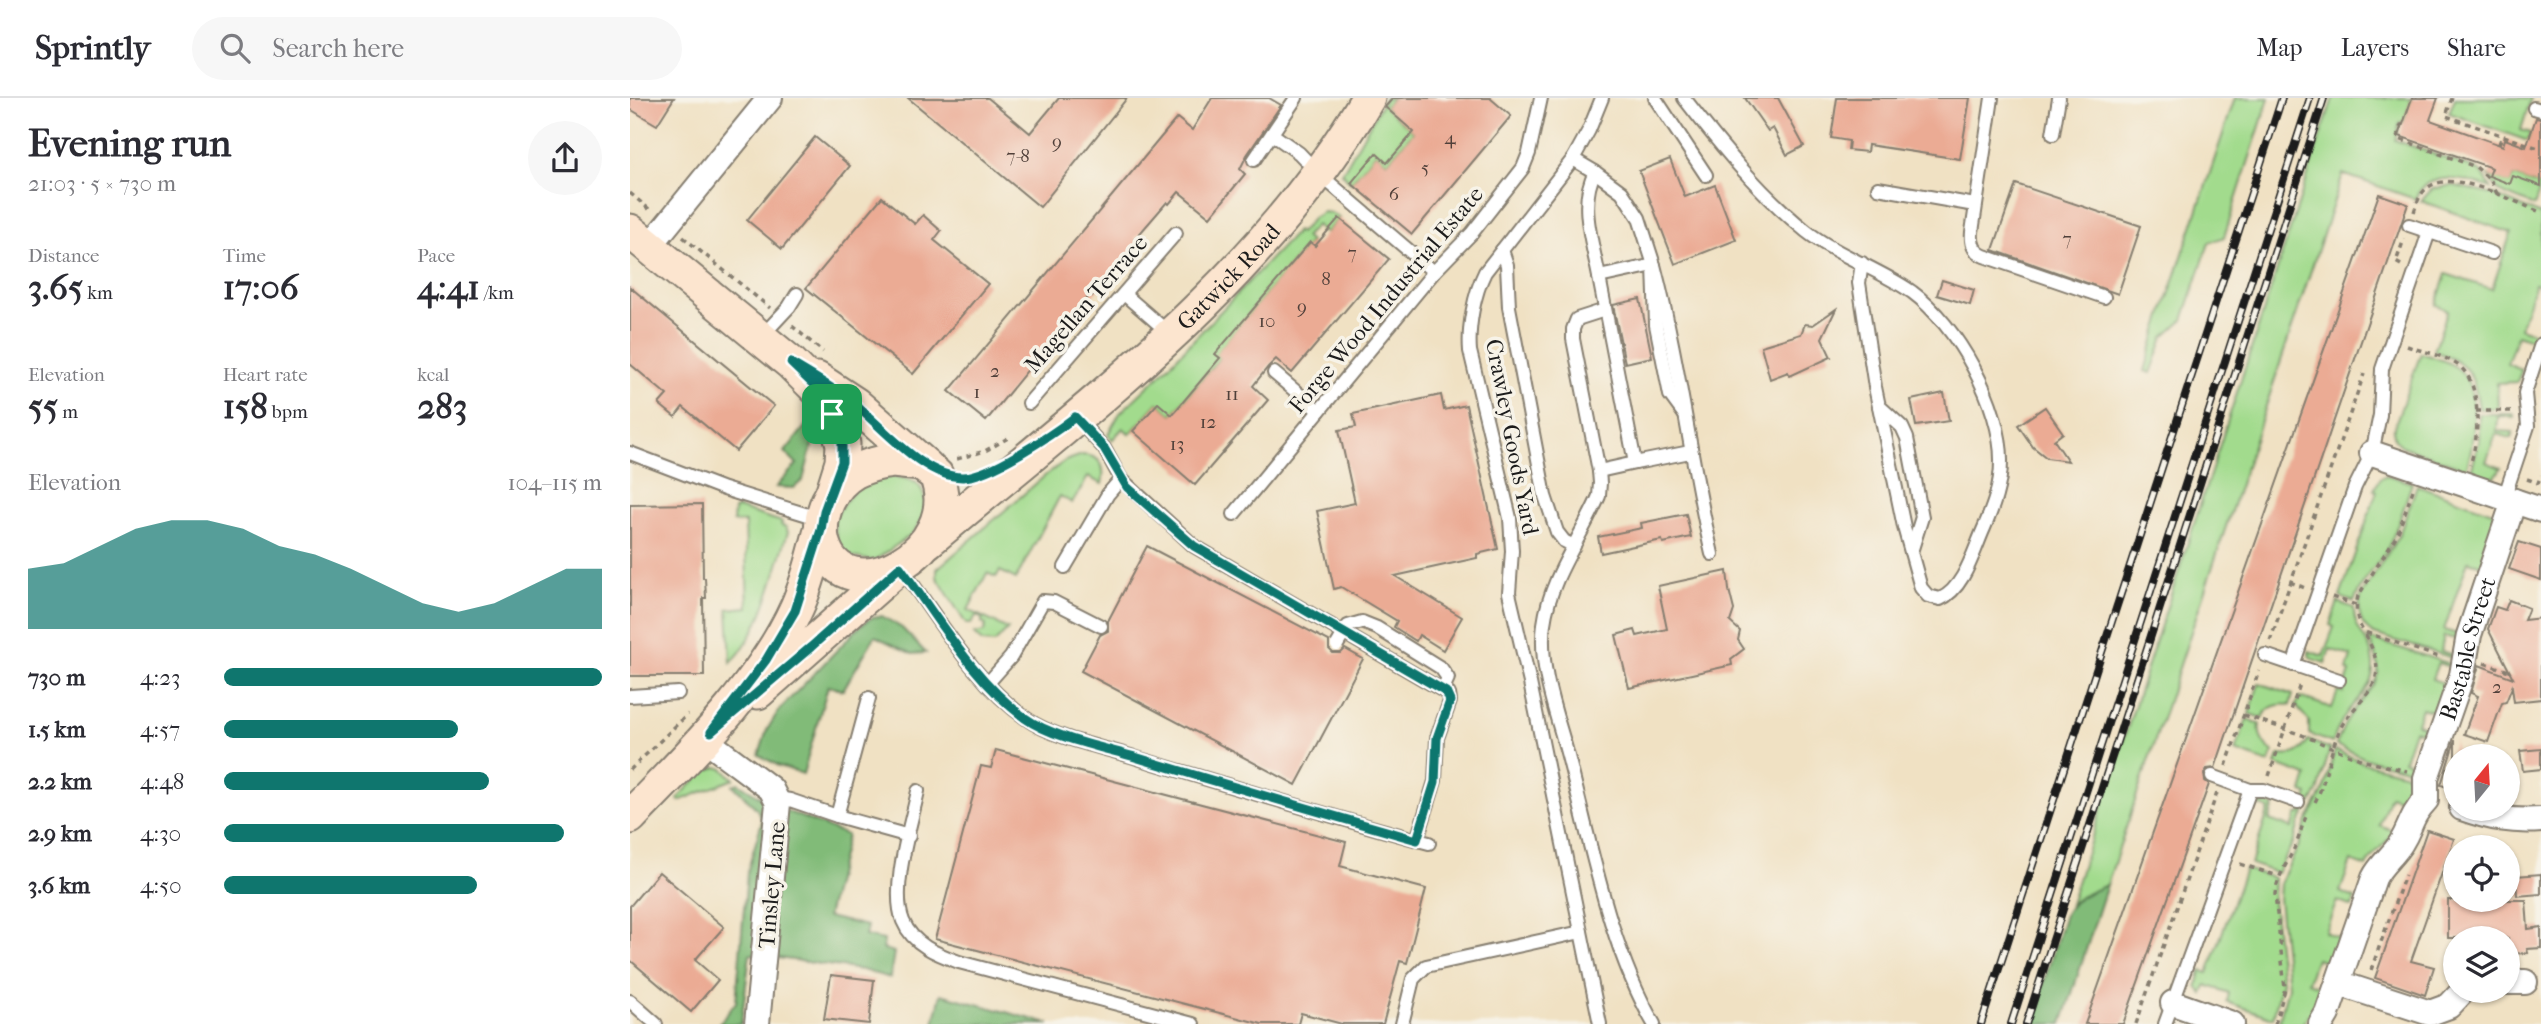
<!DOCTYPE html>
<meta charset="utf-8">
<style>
body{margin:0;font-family:"IM FELL French Canon",serif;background:#f7f7f7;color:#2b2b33;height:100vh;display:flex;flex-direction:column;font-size:26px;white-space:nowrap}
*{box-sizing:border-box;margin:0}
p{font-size:23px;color:#7c7c81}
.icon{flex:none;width:38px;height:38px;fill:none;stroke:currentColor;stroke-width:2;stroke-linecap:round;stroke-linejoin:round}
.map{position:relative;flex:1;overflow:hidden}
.panel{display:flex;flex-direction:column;background:#fff;width:630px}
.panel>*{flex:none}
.needle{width:46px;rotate:18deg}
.controls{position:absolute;left:1813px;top:646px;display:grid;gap:14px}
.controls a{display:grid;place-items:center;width:77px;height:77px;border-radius:50%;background:#fff;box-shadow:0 2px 5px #0004;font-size:35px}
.pin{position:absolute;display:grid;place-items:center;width:60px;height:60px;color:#fff;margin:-30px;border-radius:14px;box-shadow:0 4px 10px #0006}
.round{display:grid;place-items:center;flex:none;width:74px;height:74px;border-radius:37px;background:#f7f7f7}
.headline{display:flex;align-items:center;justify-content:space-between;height:119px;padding:0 28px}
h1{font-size:38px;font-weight:700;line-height:52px}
.stats{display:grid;grid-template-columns:repeat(3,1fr);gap:10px;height:119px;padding:7px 28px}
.stats div{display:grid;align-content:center}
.stats b{font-size:35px;font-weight:700}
.stats small{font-size:19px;font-weight:400}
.stats p{font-size:19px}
.chart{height:196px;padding:14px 28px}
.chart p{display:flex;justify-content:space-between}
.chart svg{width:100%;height:126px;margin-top:7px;fill:#0f766e;opacity:.7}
ul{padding:0 28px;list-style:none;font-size:23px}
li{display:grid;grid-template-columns:112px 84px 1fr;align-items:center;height:52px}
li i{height:18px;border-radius:9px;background:#0f766e}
header{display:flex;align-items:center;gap:42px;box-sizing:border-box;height:98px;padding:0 35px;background:#fff;border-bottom:2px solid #e1e1e2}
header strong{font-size:33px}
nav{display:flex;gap:38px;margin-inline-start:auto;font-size:24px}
.search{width:490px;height:63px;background:#f7f7f7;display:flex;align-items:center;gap:18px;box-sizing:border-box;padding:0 24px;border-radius:38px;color:#7c7c81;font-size:26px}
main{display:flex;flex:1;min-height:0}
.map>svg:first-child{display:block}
.green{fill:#a2db8d;stroke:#5f7c54;stroke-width:2}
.forest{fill:#81bb78;stroke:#4e6c4a;stroke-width:2}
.building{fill:#ebab94}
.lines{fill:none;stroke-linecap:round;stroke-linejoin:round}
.lane-casing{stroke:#867e70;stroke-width:16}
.street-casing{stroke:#867e70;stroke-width:28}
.secondary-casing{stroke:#867e70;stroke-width:37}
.path{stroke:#867e70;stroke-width:3.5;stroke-dasharray:5 5;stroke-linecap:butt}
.lane{stroke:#fff;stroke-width:12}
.street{stroke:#fff;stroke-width:24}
.secondary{stroke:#fce5cf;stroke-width:33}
.rail-casing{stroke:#1c1c1c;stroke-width:8}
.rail{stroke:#f7f3e8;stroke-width:5;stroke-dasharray:16;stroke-linecap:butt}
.lane-bridge-casing{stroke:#867e70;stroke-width:16;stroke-linecap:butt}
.lane-bridge{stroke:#fff;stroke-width:12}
.route-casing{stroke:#fff;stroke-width:14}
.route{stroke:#0f766e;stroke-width:9}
.labels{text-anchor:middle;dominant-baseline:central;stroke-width:7;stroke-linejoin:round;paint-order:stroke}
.number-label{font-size:19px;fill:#50403a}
.street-label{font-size:23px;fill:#1c1c1c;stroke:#f7f3e8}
</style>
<header>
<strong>Sprintly</strong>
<div class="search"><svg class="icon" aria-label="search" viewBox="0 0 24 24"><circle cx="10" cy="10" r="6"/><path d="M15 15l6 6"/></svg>Search here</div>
<nav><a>Map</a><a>Layers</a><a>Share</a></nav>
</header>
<main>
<section class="panel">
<div class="headline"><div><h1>Evening run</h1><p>21:03 · 5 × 730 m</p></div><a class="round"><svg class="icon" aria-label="share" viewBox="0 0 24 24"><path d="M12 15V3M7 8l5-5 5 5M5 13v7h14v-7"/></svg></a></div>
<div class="stats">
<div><p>Distance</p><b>3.65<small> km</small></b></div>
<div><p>Time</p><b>17:06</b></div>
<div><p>Pace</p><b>4:41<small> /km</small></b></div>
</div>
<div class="stats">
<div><p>Elevation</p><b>55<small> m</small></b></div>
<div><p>Heart rate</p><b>158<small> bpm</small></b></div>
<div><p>kcal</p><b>283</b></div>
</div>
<div class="chart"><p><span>Elevation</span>104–115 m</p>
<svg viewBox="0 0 160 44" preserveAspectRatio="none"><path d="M0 44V23L10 21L20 15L30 9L40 6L50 6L60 9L70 15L80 18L90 23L100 29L110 35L120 38L130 35L140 29L150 23L160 23V44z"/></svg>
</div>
<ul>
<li><b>730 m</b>4:23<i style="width:100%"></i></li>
<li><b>1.5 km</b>4:57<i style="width:62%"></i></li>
<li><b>2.2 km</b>4:48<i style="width:70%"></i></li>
<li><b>2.9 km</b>4:30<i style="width:90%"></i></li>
<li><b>3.6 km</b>4:50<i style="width:67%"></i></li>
</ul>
</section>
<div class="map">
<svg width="1911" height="926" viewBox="0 0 1911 926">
<rect width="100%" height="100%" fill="#f7f3e8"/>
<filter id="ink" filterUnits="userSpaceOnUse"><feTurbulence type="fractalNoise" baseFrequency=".0143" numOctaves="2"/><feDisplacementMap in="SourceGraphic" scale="14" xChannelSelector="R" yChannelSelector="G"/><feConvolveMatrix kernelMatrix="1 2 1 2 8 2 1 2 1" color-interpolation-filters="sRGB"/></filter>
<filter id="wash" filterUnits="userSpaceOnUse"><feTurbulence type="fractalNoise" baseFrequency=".00686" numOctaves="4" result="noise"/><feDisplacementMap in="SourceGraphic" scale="28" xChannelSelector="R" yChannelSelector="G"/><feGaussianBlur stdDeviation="1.57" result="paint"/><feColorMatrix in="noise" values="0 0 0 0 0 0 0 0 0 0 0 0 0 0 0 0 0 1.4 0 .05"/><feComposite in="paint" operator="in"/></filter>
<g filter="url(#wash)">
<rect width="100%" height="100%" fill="#f0e1c3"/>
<g class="green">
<path d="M755 0H763L755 9 784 34 757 65 746 55 721 85 712 75Z"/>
<path d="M1605 0H1639L1594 139 1579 145 1553 222 1534 239 1521 275 1515 273 1524 242Z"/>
<path d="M1703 0H1782L1774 24H1770L1765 42 1846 71 1853 76 1861 90C1837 82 1798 70 1785 101L1713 76 1477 787 1448 800 1440 806Z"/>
<path d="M1825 0H1901L1891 32 1901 35 1898 43 1819 15Z"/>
<path d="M1859 78 1880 85 1883 78 1911 88 1904 108 1868 93Z"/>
<path d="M1822 87 1864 97 1911 117V187L1905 186 1890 230 1905 235 1902 242 1887 237 1877 266 1892 272 1887 284 1867 285 1868 310 1849 311C1843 274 1840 267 1804 253L1818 212 1806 207 1816 176 1862 191 1881 135 1791 103 1802 91Z"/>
<path d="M693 114 701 115 709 120 696 135 686 127 675 139 680 144 586 256 590 260 542 317 528 305 500 336 493 330 482 342 478 336 490 315 531 276 667 133 670 135 683 120Z"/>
<path d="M1791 255C1802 259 1817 262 1827 270 1851 287 1845 347 1836 371L1772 348 1765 342 1763 332Z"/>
<path d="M1849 316H1884V319L1868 318 1867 333 1883 334 1881 340 1866 336 1856 364 1871 370 1865 379H1858L1841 373 1849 344Z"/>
<path d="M452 357C471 357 476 369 472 386L458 379 442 405 430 398 386 481 370 473 366 479 357 475 338 512 378 531 365 545 352 544 344 536 354 534 356 527 352 525V520L346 518 341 526H336L307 479V471L417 376 435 363Z"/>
<path d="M1757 377 1782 385C1774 408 1768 432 1756 453 1745 470 1731 484 1724 504L1710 499 1747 393 1744 392 1751 379Z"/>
<path d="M259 378C289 382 291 383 298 413L282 436 244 463C206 456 210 458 203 420L228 387Z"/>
<path d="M1787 387 1871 417 1853 467 1838 463 1814 532 1830 537 1829 542 1814 538 1811 553 1826 558V561L1744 536C1729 528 1727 514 1731 498L1769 437Z"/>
<path d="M108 410 152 424 151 427 156 429 158 434C143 480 135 528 101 565L98 511 118 509 115 425 103 424 104 412Z"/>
<path d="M1708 504 1724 510C1723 533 1739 539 1742 559 1748 589 1730 595 1716 616 1710 625 1706 635 1702 645L1679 636V623L1666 608 1670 599 1702 610 1708 593 1713 595 1720 574 1717 572 1721 558 1700 551 1695 565 1683 561 1679 557V553L1693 558 1704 529 1700 527Z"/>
<path d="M1738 540 1824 567 1823 570 1808 565 1802 581 1822 588 1812 616 1792 610 1787 626 1803 632 1801 637 1784 632 1774 662 1790 669 1789 674 1736 661 1706 647C1710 637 1714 626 1720 617 1741 586 1761 582 1738 540Z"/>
<path d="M1629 585 1663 597 1660 607C1649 605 1637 608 1633 620L1619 616Z"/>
<path d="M1617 621 1630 626C1628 637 1633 648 1643 654L1639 665 1605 653Z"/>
<path d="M1678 642 1700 651 1688 694 1669 725 1664 743 1647 775 1621 766 1639 711 1626 706 1630 703 1644 708 1639 722 1662 730 1667 716H1671L1678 696 1672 694 1677 678 1646 667 1649 657C1662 659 1672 654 1678 642Z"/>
<path d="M1705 652 1734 665 1785 678 1784 696 1778 704 1760 698 1749 727 1764 733C1757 747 1742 754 1736 769L1721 763 1710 794 1725 800 1722 809 1707 803 1695 834 1710 840 1701 865 1686 860 1678 884 1693 890 1687 906 1672 926H1655L1649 923 1658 889 1649 801 1650 785 1669 747 1676 725 1695 690Z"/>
<path d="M87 669 93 671 104 681 49 703 48 700C59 689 71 673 87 669Z"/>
<path d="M1615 771 1644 780 1643 804 1652 884 1643 920 1597 904 1599 895 1576 887 1573 896 1567 889 1571 873 1578 875Z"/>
</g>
<g class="forest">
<path d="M178 325 185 337 173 382 164 390 146 389 167 366 155 354Z"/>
<path d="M252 518 272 530 296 555 282 556 245 538 213 592 198 588 173 676 149 668 129 657 137 632 149 612 231 527 243 519Z"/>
<path d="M108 685 149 710 217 737 197 819 237 828 235 838 254 842 253 851 264 854 260 880 232 872 120 856 111 926H89L106 904 117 775 132 723 127 711 103 687Z"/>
<path d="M1477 787 1432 926H1401L1435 816C1444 799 1460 794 1477 787Z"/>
<path d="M311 896 420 926H304Z"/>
</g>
<g id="blocks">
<g class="building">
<path d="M0 0H44L27 27 0 11Z"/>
<path d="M278 0H358L400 35 429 0H497L410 109Z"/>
<path d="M582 0H639L651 7 617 57 610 71 615 76 580 119 549 94 539 106 537 104 505 141 508 144 462 198 460 197 444 215 356 323 319 293 547 20 562 32Z"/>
<path d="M763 0H860L881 18 782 136 721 85 746 55 757 65 784 34 755 9Z"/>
<path d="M1115 0H1148L1174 48 1157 57 1143 30 1138 33Z"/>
<path d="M1207 0H1340L1330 61 1238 47 1237 54 1218 52 1219 43 1201 40Z"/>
<path d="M1782 0H1808L1800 22 1873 48 1875 41 1896 49 1906 20 1911 21V88L1883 78 1880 86 1859 78 1862 70 1769 38Z"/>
<path d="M185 39 220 68 152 151 117 122Z"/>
<path d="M1040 61 1055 99 1085 87 1106 142 1045 166 1009 73Z"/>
<path d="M1386 86 1511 128 1488 196 1363 152Z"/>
<path d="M1749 96 1778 106 1585 670 1577 671 1574 676 1575 683 1579 686 1493 926H1455Z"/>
<path d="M252 99 285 126 293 117 311 133 304 142 358 186 283 276 176 190Z"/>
<path d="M709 120 759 161 662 275 646 261 638 269 623 288 638 302 565 387 503 333 528 305 542 317 590 260 585 256 680 144 685 148Z"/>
<path d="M1312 182 1344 192 1340 207 1307 197Z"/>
<path d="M0 189 144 308 106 353 53 309 45 319 29 306 37 297 0 266Z"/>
<path d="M1010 201 1022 259 995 265 983 207Z"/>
<path d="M1206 211 1192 240 1201 259 1160 278 1158 274 1140 281 1131 248 1171 236 1175 226 1183 227Z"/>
<path d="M1314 295 1319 323 1286 328 1281 302Z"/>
<path d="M811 297 814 312 836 307 868 451 847 456V460L765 478 832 519 813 552 789 537 786 543 764 529 767 523 711 489 704 491 687 413 725 405 709 332 726 329 723 316Z"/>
<path d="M1415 309 1433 335 1424 342 1438 363 1417 360 1403 349 1388 327Z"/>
<path d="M72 406 73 480H75L76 500H73L74 578H0V407Z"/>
<path d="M1056 416 1061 439 1033 445 1032 442 971 455 968 439 1012 430 1011 425Z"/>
<path d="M1889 444 1911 451V482L1879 471Z"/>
<path d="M517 448 699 543V551L703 555H711L715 551 733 561 666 687 451 573 470 537 478 533V523Z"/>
<path d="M1097 473 1099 492 1104 512 1100 524 1110 533 1108 542 1114 551 1101 561 1102 567 999 590 986 537 1005 532 1007 538 1037 531 1028 488Z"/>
<path d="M1879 502 1899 510 1894 522 1911 520V601L1884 604 1882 589 1876 604 1872 605 1858 644 1834 636 1848 598 1841 595 1849 567 1883 580 1858 531 1866 509 1875 512Z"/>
<path d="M1825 642V692L1811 687Z"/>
<path d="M1911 651V671L1893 673 1890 653Z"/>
<path d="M366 652 716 744 710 768 796 791 777 865 770 863 753 926H712L671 915 668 926H632L305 841 351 668 361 670Z"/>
<path d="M1797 732 1824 741 1781 863 1804 869 1795 897 1745 880Z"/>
<path d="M29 774 94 829 65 862 88 882 61 914 0 862V808Z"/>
<path d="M1911 776V796L1887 798 1886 778Z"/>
<path d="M1818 802H1896L1898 831 1911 829V850L1897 851 1898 855 1878 856V840H1818Z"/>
<path d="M201 877 244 882 239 926 194 921Z"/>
</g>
</g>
</g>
<g filter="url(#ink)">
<use href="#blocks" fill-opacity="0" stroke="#867e70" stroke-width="2"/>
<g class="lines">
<defs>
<g id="lane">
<path d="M1025 0 1076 77"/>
<path d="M1054 0C1091 48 1129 95 1176 133 1208 158 1249 171 1282 194 1327 227 1372 308 1371 364 1371 388 1363 409 1354 430 1344 452 1334 491 1310 501L1298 498 1291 490 1274 429 1245 289 1229 185 1232 165"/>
<path d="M1362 0 1342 134C1341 144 1343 154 1354 158L1474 199"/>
<path d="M1904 10 1911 12"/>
<path d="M642 36 669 55 688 75 804 174"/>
<path d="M1423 36 1429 0"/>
<path d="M943 61 965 74C948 105 963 146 969 179L1024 167C1049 262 1060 360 1082 456"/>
<path d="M624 62 666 0"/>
<path d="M965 74 992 94 1009 120 1024 167 1026 227 1040 297 1054 316"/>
<path d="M1248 90 1345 107"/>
<path d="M1779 127 1862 155"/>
<path d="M872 152 877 167 879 209 915 398 927 434 934 443 944 448"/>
<path d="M969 179 1005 365 1060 354"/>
<path d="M494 196 539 235"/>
<path d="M975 212 947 221 943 231V241L969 373 1005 365"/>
<path d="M131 239 159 209 167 196"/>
<path d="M644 275 689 313"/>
<path d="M399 305 546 135"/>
<path d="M1249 308 1272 329 1277 340 1292 419 1281 454"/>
<path d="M0 355 94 391 191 421"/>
<path d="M969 373 970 385 969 398C951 440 920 480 914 526 908 571 928 619 939 662 961 747 980 851 1024 926"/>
<path d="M491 381 564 448 819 596 820 603 807 640 805 683 787 742"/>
<path d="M1874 400 1898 328 1895 295 1911 246"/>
<path d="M604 416 804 174 842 135 893 70 899 55 911 0"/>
<path d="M435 469 478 396 491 381 474 350 448 322"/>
<path d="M271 470C309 521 344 584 397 621 423 640 476 650 507 660 604 689 701 719 799 745"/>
<path d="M732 524 747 530 811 570 818 580 813 591"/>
<path d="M1635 557 1709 582"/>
<path d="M1663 567 1725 389 1742 355 1750 317 1752 271 1799 134"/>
<path d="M358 585 381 559 413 503 424 504 471 528"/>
<path d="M0 598 48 595"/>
<path d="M1582 678 1620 692H1634L1668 704"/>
<path d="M288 693C281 727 260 790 273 823 283 847 307 856 329 864L563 926"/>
<path d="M147 700 160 702 207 718 279 738"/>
<path d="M207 718 239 600"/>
<path d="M0 903 26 926"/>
<path d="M772 926 783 881 796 868 951 834"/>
<path d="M970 926 900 585 879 495 882 453 880 420 840 253C838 229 844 196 855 174L943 61 959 32 972 0"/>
<path d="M1535 926 1620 692"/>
</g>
<g id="street">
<path d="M19 149 140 0"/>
<path d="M1742 355 1911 412"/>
<path d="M74 641 141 691 148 705 127 926"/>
<path d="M1832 710C1860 720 1882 724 1911 722"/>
<path d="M1878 884H1895"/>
<path d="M1708 885 1800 915 1819 908 1834 892"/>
<path d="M1543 905 1602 926"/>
<path id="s1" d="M1691 926 1697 916 1744 780C1751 766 1763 758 1771 745 1782 727 1780 719 1796 702V680L1832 577 1839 537 1884 403"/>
</g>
<g id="secondary">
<path d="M0 133 161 265 190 294 206 322 213 346 212 364 202 396"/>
<path d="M187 281 225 306 297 369"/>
<path d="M263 363 291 366 306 377C337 453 214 518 193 445 189 431 192 417 198 403 211 376 234 366 263 363Z"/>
<path id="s2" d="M297 444C457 309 631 183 738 0"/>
<path d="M128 594 268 470"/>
<path d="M0 719C59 658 132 587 167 509 178 485 184 458 191 432"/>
</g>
</defs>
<use href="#lane" class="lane-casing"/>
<use href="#street" class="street-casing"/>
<use href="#secondary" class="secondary-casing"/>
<g class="path">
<path d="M1822 0 1816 18 1911 51"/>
<path d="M1773 27H1771L1767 40 1846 69 1861 83 1867 96"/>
<path d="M1869 46 1872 38"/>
<path d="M0 95 20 112"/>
<path d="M1784 114C1786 108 1788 100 1793 94 1817 65 1884 105 1911 114"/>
<path d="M53 139 140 210"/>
<path d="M1771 167 1766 164 1774 141"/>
<path d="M162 228 193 254"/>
<path d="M1777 248C1793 254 1815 257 1829 268 1853 286 1849 341 1840 367"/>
<path d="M1846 313H1883"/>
<path d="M327 361 355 353 378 340"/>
<path d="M1897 381 1908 385 1911 377"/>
<path d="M1783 392 1767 437 1728 498C1725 511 1726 523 1734 534L1812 560"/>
<path d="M1660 484 1675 490"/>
<path d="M1702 499 1726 507"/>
<path d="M1640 543 1734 276"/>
<path d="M1854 565 1879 573"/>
<path d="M1614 617 1672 637 1735 663 1777 673"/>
<path d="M1596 668 1629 573"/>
<path d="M0 672 58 616"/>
<path d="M1639 678 1670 586"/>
<path d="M1685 704C1697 681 1699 655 1710 631 1719 613 1738 600 1745 582 1751 565 1741 548 1734 534"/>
<path d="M1610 766 1648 778"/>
<path d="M1741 872 1775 777"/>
<path d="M1506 926 1587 695"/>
<path d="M1645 926 1655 891 1645 796C1648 775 1660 762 1667 744 1671 734 1672 726 1677 717"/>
</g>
<use href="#lane" class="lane"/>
<use href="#street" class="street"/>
<use href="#secondary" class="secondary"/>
<defs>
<g id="rail">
<path d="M1351 926 1652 0"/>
<path d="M1381 926 1680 0"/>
<path d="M1396 926 1694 0"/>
</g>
</defs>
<use href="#rail" class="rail-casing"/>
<use href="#rail" class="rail"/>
<defs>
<path id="lane-bridge" d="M707 547 718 528 732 524"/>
</defs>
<use href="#lane-bridge" class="lane-bridge-casing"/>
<use href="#lane-bridge" class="lane-bridge"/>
</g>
</g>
<g class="lines" filter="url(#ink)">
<defs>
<path id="route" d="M161 265C182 278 204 290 224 306 253 329 294 380 333 379 359 379 423 336 445 319L474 350 497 389 564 448 816 594 820 603 807 640 805 684 787 742C693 715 599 688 505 659 474 650 421 639 395 620 343 582 308 520 270 469L181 549 81 634 136 562 165 513 191 432 194 413 212 364V341L202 316 187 290Z"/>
</defs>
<use href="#route" class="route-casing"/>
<use href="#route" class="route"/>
</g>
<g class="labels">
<g class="number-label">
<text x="820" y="40">4</text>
<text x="427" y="44">9</text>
<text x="388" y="58">7-8</text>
<text x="795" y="70">5</text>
<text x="764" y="96">6</text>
<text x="1437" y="141">7</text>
<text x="722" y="155">7</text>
<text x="696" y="181">8</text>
<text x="672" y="209">9</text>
<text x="637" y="223">10</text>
<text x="365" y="273">2</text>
<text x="347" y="294">1</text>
<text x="602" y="296">11</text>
<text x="578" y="324">12</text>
<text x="547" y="346">13</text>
<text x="1867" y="589">2</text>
</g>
<g class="street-label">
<text stroke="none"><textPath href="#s2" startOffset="402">Gatwick Road</textPath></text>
<text transform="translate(756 202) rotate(-50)">Forge Wood Industrial Estate</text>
<text transform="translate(456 206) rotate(-49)">Magellan Terrace</text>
<text transform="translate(882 339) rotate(79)">Crawley Goods Yard</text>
<text stroke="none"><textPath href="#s1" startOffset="408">Bastable Street</textPath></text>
<text transform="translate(142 787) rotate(-85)">Tinsley Lane</text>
</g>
</g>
</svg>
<div class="controls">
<a><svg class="needle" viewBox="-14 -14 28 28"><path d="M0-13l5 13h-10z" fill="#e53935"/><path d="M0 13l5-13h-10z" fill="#7c7c81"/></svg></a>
<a><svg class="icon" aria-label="locate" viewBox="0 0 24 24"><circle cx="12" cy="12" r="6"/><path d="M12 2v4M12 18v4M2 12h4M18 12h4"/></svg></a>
<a><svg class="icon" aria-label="layers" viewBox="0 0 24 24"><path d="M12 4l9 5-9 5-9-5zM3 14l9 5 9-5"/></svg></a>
</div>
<div class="pin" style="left:202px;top:316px;background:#1e9e55"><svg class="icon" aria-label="arrive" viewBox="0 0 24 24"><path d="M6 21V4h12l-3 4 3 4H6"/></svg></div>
</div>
</main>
